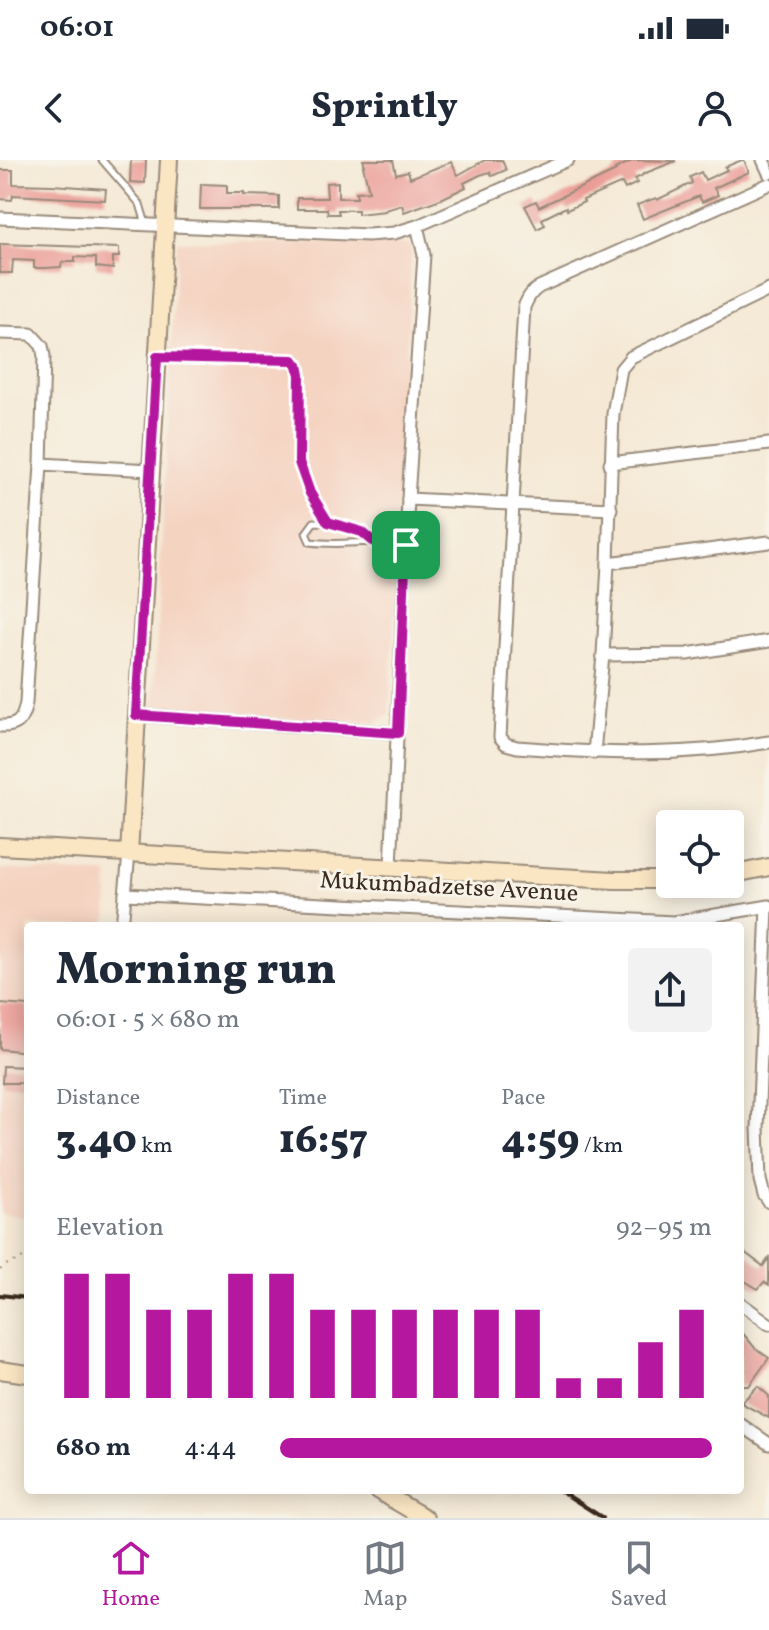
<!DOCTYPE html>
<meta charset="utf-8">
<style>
body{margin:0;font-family:Vollkorn,serif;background:#f2f2f3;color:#1f2937;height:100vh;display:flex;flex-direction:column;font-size:30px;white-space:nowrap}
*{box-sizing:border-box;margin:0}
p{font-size:26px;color:#747a83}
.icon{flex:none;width:44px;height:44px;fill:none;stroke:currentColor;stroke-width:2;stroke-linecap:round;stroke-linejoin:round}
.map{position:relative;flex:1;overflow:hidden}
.drawer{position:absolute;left:24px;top:762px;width:720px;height:572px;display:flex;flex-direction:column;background:#fff;border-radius:8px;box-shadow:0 4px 20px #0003}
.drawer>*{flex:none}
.buttons{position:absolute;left:656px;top:650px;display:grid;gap:16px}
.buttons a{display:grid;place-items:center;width:88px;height:88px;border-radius:8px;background:#fff;box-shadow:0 4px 20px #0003;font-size:40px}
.pin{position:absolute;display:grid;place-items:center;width:68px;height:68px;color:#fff;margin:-34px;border-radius:16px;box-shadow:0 4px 12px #0006}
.round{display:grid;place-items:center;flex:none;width:84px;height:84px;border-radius:8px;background:#f2f2f3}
.head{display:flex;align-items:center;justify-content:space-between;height:136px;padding:0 32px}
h1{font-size:44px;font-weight:800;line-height:60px}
.metrics{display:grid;grid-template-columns:repeat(3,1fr);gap:12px;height:136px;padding:8px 32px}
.metrics div{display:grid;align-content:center}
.metrics b{font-size:40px;font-weight:800}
.metrics small{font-size:22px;font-weight:400}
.metrics p{font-size:22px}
.chart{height:224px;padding:16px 32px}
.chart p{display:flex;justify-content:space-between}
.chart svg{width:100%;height:144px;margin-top:8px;stroke:#b5179e;stroke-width:6}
ul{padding:0 32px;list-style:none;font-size:26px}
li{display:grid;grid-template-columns:128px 96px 1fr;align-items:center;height:60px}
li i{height:20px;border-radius:10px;background:#b5179e}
.status{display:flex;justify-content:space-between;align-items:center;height:56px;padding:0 40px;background:#fff;direction:ltr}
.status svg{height:22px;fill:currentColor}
header{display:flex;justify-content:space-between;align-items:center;height:104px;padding:0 32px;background:#fff;font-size:36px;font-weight:800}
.tab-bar{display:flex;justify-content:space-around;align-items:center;height:112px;border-top:2px solid #e0e1e3;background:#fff;font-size:22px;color:#747a83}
.tab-bar a{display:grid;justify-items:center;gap:4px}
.tab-bar .selected{color:#b5179e}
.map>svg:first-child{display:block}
.built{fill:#f5d3c1}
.building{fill:#eb9c96}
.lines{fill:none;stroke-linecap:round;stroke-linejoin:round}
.lane-casing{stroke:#988a7a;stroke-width:9}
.street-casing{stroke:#988a7a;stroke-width:15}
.secondary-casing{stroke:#988a7a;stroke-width:20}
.path{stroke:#988a7a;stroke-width:2;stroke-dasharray:2 6;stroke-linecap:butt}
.lane{stroke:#fff;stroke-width:5}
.street{stroke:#fff;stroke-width:11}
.secondary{stroke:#fbe6c4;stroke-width:16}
.rail{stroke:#3b2a1e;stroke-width:4}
.route-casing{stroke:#fff;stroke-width:16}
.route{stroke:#b5179e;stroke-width:10}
.labels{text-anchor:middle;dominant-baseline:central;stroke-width:6;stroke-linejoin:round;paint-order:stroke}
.street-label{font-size:24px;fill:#3b2a1e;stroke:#f7f3e8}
</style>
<div class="status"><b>06:01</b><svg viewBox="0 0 49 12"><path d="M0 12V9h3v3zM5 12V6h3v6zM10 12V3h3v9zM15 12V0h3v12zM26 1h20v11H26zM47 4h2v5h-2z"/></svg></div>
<header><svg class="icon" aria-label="back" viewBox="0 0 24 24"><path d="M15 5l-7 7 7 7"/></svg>Sprintly<svg class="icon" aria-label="person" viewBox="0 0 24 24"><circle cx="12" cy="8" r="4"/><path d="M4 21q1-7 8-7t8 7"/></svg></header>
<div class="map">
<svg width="769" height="1358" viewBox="0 0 769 1358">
<rect width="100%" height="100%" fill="#f7f3e8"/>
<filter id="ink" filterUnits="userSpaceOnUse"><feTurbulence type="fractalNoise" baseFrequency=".0125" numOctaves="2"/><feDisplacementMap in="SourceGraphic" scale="16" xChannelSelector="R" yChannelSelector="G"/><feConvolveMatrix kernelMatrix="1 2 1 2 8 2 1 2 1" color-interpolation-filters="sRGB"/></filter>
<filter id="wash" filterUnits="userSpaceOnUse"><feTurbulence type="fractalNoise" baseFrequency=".006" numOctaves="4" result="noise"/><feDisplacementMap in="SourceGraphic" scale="32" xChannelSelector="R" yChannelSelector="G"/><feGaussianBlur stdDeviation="1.8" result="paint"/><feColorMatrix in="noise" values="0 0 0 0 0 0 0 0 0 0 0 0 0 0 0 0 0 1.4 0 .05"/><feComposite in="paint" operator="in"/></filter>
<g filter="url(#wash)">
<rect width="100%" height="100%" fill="#f5e9d5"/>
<g class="built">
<path d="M177 81 412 84 389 554 375 563 153 552Z"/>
<path d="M0 709 108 714 107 766H28V1057L0 1053Z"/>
</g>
<g id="blocks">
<g class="building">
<path d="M131 0H146L145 23 130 22Z"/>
<path d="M363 0H393L396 14 408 11 410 18 451 2 458 15 485 0H502L506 10 492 16 490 12 480 15 464 23 466 27 441 39 404 52 402 45 385 50V51L358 54V50H338L339 54H328L327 49H297V38H327L326 23 338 22V38H357L356 32 369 31 363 6 365 5Z"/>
<path d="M634 0 676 1 643 14V15L635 19 637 23 625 29 622 23 583 40 584 42 567 50 566 47 542 59 545 65 537 69 525 46 536 41 539 47 616 11 615 9Z"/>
<path d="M742 0H744L749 12 714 28 718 35 702 42 699 36 643 59 637 45 656 38 657 40 692 23 690 17 701 12 705 20 727 10 725 7Z"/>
<path d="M0 10H13V24L52 25 106 29 105 40 13 35 12 40 0 39Z"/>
<path d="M201 24 227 25V33H244V35L279 36V49H200Z"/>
<path d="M0 84 119 88V97H113V109L96 107V98L75 97V102H62L61 107 45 108H34V101L13 100 12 113H0Z"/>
<path d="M0 844 28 846V892L0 889Z"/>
<path d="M3 906 28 907V923H2Z"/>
<path d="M740 1089 763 1106 769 1098V1125L764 1122 758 1129 740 1118Z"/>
<path d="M740 1170 755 1188 769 1198 749 1226H740Z"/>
<path d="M758 1226 769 1236V1258L741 1243Z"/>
</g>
</g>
</g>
<g filter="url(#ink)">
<use href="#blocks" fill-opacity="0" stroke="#988a7a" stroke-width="2"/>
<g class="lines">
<defs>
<g id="lane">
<path d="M102 0 140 44 146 64"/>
<path d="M162 197 293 200 298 205 300 215 299 302 310 333 328 362"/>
<path d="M374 382C357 368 336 362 314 362L306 373 310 382C332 385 352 383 374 382 384 381 396 384 406 385"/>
</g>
<g id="street">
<path d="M763 0 769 13"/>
<path d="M769 24 539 127C531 132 528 138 524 147L500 577 506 584 517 587C602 594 685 597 769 582"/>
<path d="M0 58 368 75 394 73 417 66 568 0"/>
<path d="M0 173 31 174 42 186 44 196 41 304 26 543C23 560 18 567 0 566"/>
<path d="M610 303 769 284"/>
<path d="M41 304 151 310"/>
<path d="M408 339 611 349"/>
<path d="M608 403 769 382"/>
<path d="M603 495 687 494 769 481"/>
<path d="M136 555 398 573"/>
<path d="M594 593 603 495 608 403 613 254 621 209 631 197 769 130"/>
<path d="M391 707 408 339 424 95 417 66"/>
<path d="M125 734 674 762 769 746"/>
<path d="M767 747 758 968 760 1020 764 1035 769 1042"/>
<path d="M122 766 129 694"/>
<path d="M740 1143 769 1164"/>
<path d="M740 1264 769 1284"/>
</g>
<g id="secondary">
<path d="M0 686 614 720H670"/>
<path d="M129 694 169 0"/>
<path d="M730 715 769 707"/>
<path d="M0 1210 28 1214"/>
<path d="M377 1330 425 1358"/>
</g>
</defs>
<use href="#lane" class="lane-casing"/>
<use href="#street" class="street-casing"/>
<use href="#secondary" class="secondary-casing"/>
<path class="path" d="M0 1110 6 1105 28 1096"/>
<use href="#lane" class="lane"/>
<use href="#street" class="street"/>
<use href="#secondary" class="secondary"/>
<g class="rail">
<path d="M0 1135 28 1138"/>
<path d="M559 1330 603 1358"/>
</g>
</g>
</g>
<g class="lines" filter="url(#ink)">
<defs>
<path id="route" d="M157 197 293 200 298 205 300 215 299 302 310 333 328 362 362 372 374 382 406 385 398 573 136 555Z"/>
</defs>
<use href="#route" class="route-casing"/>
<use href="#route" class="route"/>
</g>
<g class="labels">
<g class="street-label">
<text transform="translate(449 728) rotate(3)">Mukumbadzetse Avenue</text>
</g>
</g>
</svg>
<div class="buttons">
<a><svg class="icon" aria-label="locate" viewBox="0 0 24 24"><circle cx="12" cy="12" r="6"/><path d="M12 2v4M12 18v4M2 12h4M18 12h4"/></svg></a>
</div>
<div class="pin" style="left:406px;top:385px;background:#1e9e55"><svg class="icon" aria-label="arrive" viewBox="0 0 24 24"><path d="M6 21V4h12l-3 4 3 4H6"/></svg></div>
<section class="drawer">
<div class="head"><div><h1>Morning run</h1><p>06:01 · 5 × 680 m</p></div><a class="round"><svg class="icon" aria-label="share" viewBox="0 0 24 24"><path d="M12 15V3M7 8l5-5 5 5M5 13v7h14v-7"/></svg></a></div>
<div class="metrics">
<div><p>Distance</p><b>3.40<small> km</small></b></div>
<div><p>Time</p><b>16:57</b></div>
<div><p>Pace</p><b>4:59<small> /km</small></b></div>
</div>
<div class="chart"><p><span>Elevation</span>92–95 m</p>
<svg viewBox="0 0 160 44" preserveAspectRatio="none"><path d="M5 44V6M15 44V6M25 44V17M35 44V17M45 44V6M55 44V6M65 44V17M75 44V17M85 44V17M95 44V17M105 44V17M115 44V17M125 44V38M135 44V38M145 44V27M155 44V17"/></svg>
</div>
<ul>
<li><b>680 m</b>4:44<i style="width:100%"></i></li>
</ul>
</section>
</div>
<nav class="tab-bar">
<a class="selected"><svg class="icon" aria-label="home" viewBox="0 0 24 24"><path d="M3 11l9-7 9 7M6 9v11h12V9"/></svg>Home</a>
<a><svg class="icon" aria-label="map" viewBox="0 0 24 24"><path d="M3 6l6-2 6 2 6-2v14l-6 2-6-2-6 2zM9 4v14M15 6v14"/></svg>Map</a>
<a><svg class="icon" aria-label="saved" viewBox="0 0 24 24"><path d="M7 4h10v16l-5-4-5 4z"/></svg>Saved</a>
</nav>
